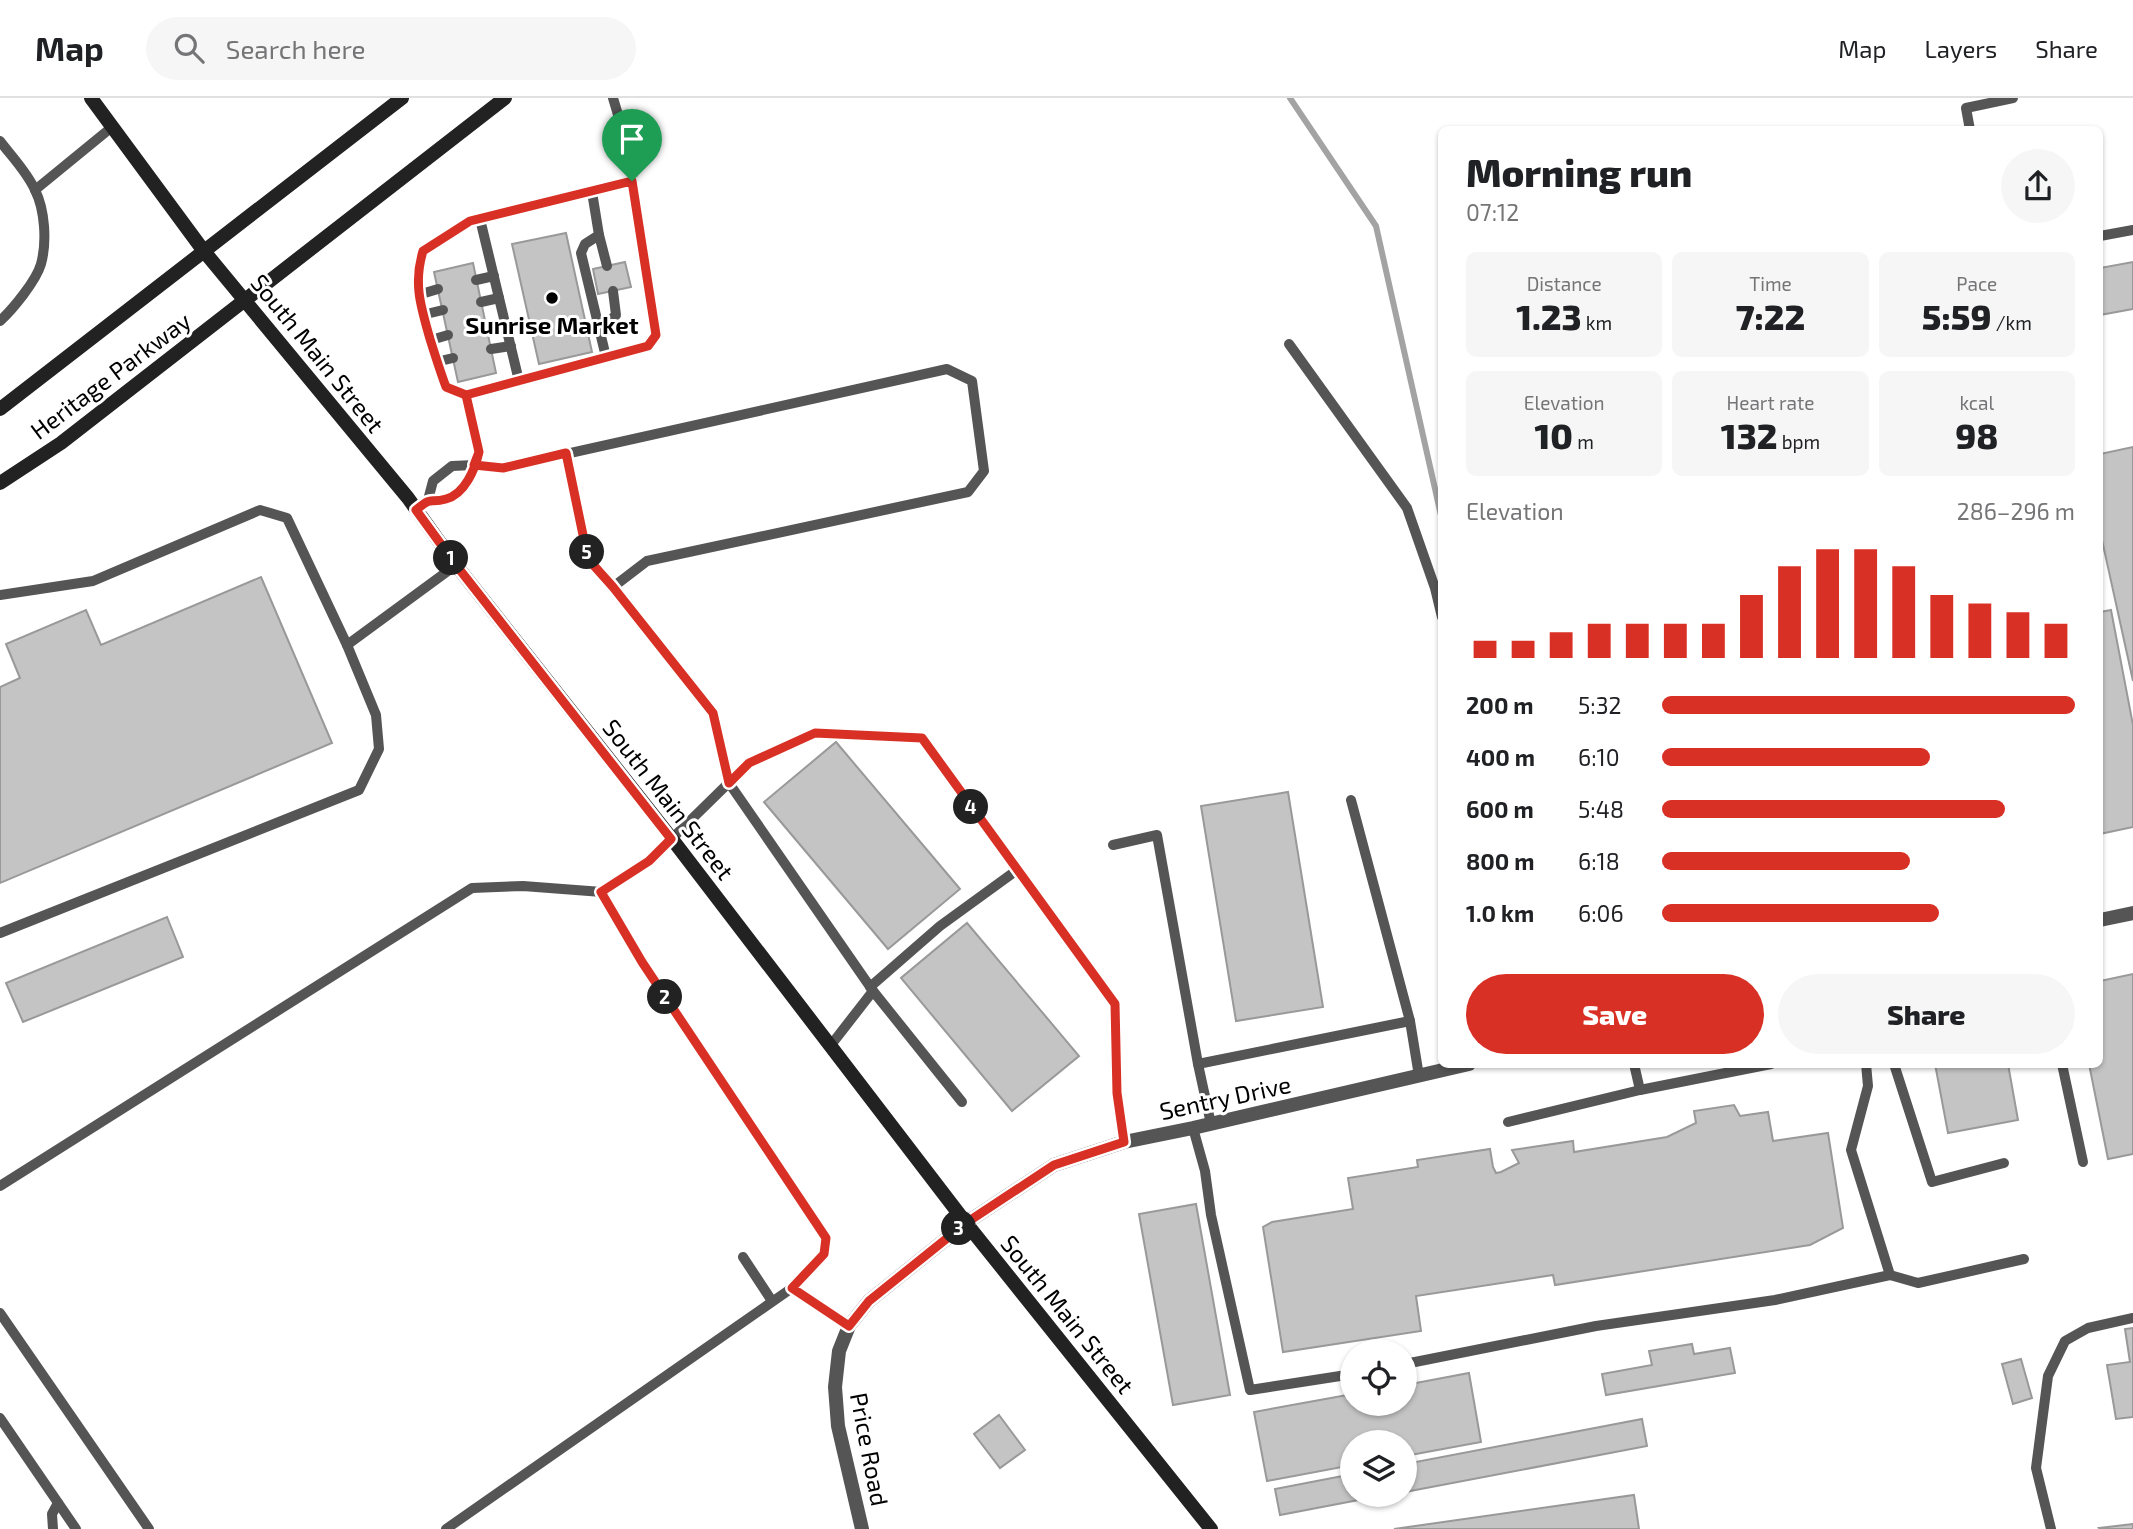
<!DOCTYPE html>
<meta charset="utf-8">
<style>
body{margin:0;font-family:"Exo 2",sans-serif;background:#f6f6f6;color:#202124;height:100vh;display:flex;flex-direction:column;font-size:26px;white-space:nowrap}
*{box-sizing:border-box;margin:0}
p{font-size:23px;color:#757577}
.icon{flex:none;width:38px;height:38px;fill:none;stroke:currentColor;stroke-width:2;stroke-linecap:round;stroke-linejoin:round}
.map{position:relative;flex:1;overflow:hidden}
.details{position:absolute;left:1438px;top:28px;width:665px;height:942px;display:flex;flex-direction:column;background:#fff;border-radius:10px;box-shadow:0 2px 5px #0004}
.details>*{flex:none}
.buttons{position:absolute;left:1340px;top:1241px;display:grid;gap:14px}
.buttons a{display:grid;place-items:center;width:77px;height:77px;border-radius:50%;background:#fff;box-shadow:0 2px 5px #0004;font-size:35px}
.pin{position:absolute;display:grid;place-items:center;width:60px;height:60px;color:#fff;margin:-72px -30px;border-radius:50% 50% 50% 0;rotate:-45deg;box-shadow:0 0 7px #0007}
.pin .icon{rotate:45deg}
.km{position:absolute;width:35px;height:35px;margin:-18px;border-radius:50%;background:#222;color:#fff;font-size:19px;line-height:35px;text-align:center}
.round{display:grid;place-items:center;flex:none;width:74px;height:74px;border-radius:37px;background:#f6f6f6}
.summary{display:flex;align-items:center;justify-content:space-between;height:119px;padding:0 28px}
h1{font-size:38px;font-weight:800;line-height:52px}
.stats{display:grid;grid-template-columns:repeat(3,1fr);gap:10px;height:119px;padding:7px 28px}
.stats div{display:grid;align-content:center;border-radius:10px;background:#f6f6f6;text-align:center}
.stats b{font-size:35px;font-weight:800}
.stats small{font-size:19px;font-weight:400}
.stats p{font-size:19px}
.chart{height:196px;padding:14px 28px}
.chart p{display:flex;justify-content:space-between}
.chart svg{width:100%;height:126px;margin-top:7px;stroke:#d93025;stroke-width:6}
.cta{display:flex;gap:14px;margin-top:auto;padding:14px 28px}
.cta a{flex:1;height:80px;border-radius:42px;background:#d93025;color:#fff;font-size:28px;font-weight:800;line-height:80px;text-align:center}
.cta a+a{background:#f6f6f6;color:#202124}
ul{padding:0 28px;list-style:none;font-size:23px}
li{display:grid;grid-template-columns:112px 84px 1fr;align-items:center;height:52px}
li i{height:18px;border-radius:9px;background:#d93025}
header{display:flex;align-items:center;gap:42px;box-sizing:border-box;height:98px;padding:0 35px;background:#fff;border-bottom:2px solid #e0e0e0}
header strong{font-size:33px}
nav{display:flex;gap:38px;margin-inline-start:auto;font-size:24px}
.search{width:490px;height:63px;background:#f6f6f6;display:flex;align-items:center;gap:18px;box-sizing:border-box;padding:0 24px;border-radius:38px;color:#757577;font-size:26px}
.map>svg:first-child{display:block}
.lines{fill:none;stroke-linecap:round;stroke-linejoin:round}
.stream{stroke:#a3a3a3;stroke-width:6}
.building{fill:#c4c4c4;stroke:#999;stroke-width:2}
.service{stroke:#555;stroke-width:10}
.tertiary{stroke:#555;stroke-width:14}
.secondary{stroke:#222;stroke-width:14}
.route-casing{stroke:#fff;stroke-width:14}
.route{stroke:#d93025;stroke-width:9}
.poi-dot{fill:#000;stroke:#fff;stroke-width:2.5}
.labels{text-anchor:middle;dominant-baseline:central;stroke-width:6;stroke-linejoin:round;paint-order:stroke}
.poi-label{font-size:24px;font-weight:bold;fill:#000;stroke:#fff}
.street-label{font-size:24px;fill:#000;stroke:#fff}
</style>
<header>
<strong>Map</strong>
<div class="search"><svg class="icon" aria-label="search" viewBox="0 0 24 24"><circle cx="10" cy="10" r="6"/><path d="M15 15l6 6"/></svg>Search here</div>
<nav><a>Map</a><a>Layers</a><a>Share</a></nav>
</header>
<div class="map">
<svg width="2133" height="1431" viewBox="0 0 2133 1431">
<rect width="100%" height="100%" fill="#fff"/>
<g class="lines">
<path class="stream" d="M1290 0 1376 128 1442 422"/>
</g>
<g class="building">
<path d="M566 135 592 254 539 266 512 146Z"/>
<path d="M625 164 631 189 598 196 593 171Z"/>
<path d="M2133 164V211L2100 217V170Z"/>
<path d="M473 165 496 275 458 284 434 174Z"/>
<path d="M2133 349V583L2100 433V356Z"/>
<path d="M261 479 332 645 0 785V589L20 580 6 546 86 512 101 547Z"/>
<path d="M2111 512 2133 627V729L2100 736V514Z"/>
<path d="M836 644 960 791 888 851 764 704Z"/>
<path d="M1288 694 1323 909 1236 923 1201 708Z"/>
<path d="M167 819 183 859 23 924 6 885Z"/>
<path d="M967 825 1079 958 1012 1013 901 880Z"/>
<path d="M2133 876V1056L2108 1061 2089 966H2100V883Z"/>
<path d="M1935 966H2008L2018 1022 1948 1035Z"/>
<path d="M1734 1007 1740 1018 1768 1014 1773 1043 1828 1035 1843 1130 1810 1147 1555 1187 1553 1177 1416 1198 1421 1233 1283 1254 1263 1129 1272 1124 1353 1111 1348 1080 1418 1069 1417 1062 1490 1051 1493 1069 1496 1075 1501 1074 1519 1065 1512 1052 1573 1043 1574 1054 1667 1039 1696 1025 1694 1013Z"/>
<path d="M1196 1106 1230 1297 1173 1307 1139 1116Z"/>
<path d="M2133 1230V1319L2116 1321 2107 1267 2130 1264 2125 1231Z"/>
<path d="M1692 1246 1694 1256 1730 1250 1735 1275 1606 1297 1602 1276 1652 1267 1649 1253Z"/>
<path d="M2021 1261 2032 1300 2013 1306 2002 1266Z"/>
<path d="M1469 1275 1481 1344 1405 1358V1344H1353V1367L1267 1383 1254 1314 1353 1296V1306H1405V1287Z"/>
<path d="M999 1317 1025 1352 1000 1370 974 1336Z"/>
<path d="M1642 1321 1647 1348 1405 1394V1366Z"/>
<path d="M1353 1376V1396H1390L1280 1417 1275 1391Z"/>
<path d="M1634 1397 1639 1431H1394Z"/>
<path d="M2133 1426V1431H2100L2099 1430Z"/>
</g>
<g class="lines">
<g class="service">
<path d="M613 0 628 50 656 237 647 248 466 297 446 289C440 273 435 257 430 241 421 209 413 186 423 153L470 123 632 83"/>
<path d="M1970 32 1966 10 2013 0"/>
<path d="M0 43C12 59 27 74 35 92 45 112 47 144 41 166 36 183 13 211 0 223"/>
<path d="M35 92 112 29"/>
<path d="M592 94 599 137 585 146 581 155 606 259"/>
<path d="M480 121 519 283"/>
<path d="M599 137 607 168"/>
<path d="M2100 138 2133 132"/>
<path d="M476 182 494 178"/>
<path d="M418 197 438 191"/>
<path d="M481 204 499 200"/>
<path d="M422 217 443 212"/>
<path d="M486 229 506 226"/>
<path d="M599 233 616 217 613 193"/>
<path d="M431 242 448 237"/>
<path d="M1289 246 1407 410 1435 490 1442 519"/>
<path d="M491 251 511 248"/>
<path d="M436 264 453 260"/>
<path d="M566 355 588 461 613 489"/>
<path d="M428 402 447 401 469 384 479 354 466 297"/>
<path d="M416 412 428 402 433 383 452 368 474 367 503 370 947 271 972 283 984 373 968 394 647 463 613 489 713 615 729 685 873 893 831 947"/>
<path d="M0 497 93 483 260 412 287 420 347 547 456 467"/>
<path d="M1351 702 1410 923 1419 978"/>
<path d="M1113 747 1157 737 1198 966 1211 1026"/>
<path d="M0 835 359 692 379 651 376 617 347 547"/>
<path d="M870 889 940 828 1017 772"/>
<path d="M873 893 962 1004"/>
<path d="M1198 966 1410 923"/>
<path d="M1634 966 1640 992 1771 966"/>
<path d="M1894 966 1932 1084 2004 1065"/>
<path d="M2062 966 2083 1064"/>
<path d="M1508 1024 1640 992"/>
<path d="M1193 1030 1205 1073 1211 1117 1250 1292 1353 1276"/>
<path d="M0 1088 472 790 523 788 602 794 649 763 749 665 815 635 922 640 1115 906 1117 995 1124 1044"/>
<path d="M743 1159 772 1203"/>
<path d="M1890 1177 1918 1185 2024 1161"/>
<path d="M792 1190 849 1228"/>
<path d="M0 1215 149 1431"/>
<path d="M1405 1266 1596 1228 1775 1202 1890 1177 1851 1052 1868 988 1866 966"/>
<path d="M0 1320 76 1431"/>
<path d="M53 1431 52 1416 58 1405"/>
<path d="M446 1431 792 1190 824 1156 826 1140 642 864 602 794"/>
<path d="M2051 1431 2036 1370 2048 1278 2065 1243 2088 1230 2133 1220"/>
</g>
<g class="tertiary">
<path d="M2100 822 2133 815"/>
<path d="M862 1431 838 1328 835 1289 839 1253 849 1228 869 1203 966 1125 1054 1067 1124 1044 1193 1030 1469 966"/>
</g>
<g class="secondary">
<path d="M91 0 203 152 408 400 456 467 672 741 966 1125 1211 1431"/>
<path d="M0 311 402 0"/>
<path d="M0 385 61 345 505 0"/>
</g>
</g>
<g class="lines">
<defs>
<path id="route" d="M632 83 656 237 648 248 466 297 479 354C475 371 465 396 446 401 428 406 434 397 416 412L456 467 671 741 649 763 601 794 642 864 826 1140 824 1156 792 1190 849 1228 869 1203 966 1125 1054 1067 1124 1044 1117 995 1115 906 922 640 815 635 749 665 729 685 713 615 613 489 588 461 566 355 503 370 474 367 479 354 466 297 446 289C440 273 435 257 430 241 421 209 413 186 423 153L470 123 632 83"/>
</defs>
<use href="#route" class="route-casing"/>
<use href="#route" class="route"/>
</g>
<circle class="poi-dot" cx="552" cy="200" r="7"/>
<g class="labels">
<g class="poi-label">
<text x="552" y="226">Sunrise Market</text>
</g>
<g class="street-label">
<text transform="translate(318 255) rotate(51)">South Main Street</text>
<text transform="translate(110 277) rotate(-37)">Heritage Parkway</text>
<text transform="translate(669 701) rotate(52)">South Main Street</text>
<text transform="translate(1225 999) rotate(-12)">Sentry Drive</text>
<text transform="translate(1068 1216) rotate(51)">South Main Street</text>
<text transform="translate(870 1351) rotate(79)">Price Road</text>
</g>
</g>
</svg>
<div class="buttons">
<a><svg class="icon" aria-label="locate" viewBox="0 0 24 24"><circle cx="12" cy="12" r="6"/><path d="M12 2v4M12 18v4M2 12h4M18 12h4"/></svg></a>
<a><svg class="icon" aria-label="layers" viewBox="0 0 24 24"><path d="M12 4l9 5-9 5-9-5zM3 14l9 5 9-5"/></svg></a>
</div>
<div class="pin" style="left:632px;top:83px;background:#1e9e55"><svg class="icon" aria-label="arrive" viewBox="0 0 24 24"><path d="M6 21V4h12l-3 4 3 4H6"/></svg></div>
<b class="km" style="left:451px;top:460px">1</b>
<b class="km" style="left:665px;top:899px">2</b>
<b class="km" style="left:959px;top:1130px">3</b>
<b class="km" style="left:971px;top:709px">4</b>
<b class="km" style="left:587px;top:454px">5</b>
<section class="details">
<div class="summary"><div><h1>Morning run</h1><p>07:12</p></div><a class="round"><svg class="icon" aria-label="share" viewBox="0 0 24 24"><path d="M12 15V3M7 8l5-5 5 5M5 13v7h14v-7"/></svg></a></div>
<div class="stats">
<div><p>Distance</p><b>1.23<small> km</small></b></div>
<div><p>Time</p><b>7:22</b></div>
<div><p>Pace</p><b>5:59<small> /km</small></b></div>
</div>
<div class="stats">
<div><p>Elevation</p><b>10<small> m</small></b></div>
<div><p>Heart rate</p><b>132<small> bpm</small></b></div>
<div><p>kcal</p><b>98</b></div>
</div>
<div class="chart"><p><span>Elevation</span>286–296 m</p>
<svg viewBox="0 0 160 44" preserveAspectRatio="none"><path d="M5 44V38M15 44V38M25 44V35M35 44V32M45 44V32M55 44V32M65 44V32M75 44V22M85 44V12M95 44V6M105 44V6M115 44V12M125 44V22M135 44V25M145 44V28M155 44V32"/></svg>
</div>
<ul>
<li><b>200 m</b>5:32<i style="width:100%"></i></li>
<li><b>400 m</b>6:10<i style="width:65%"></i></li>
<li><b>600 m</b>5:48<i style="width:83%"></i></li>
<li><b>800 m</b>6:18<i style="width:60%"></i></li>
<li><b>1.0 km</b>6:06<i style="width:67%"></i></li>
</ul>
<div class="cta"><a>Save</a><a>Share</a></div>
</section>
</div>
